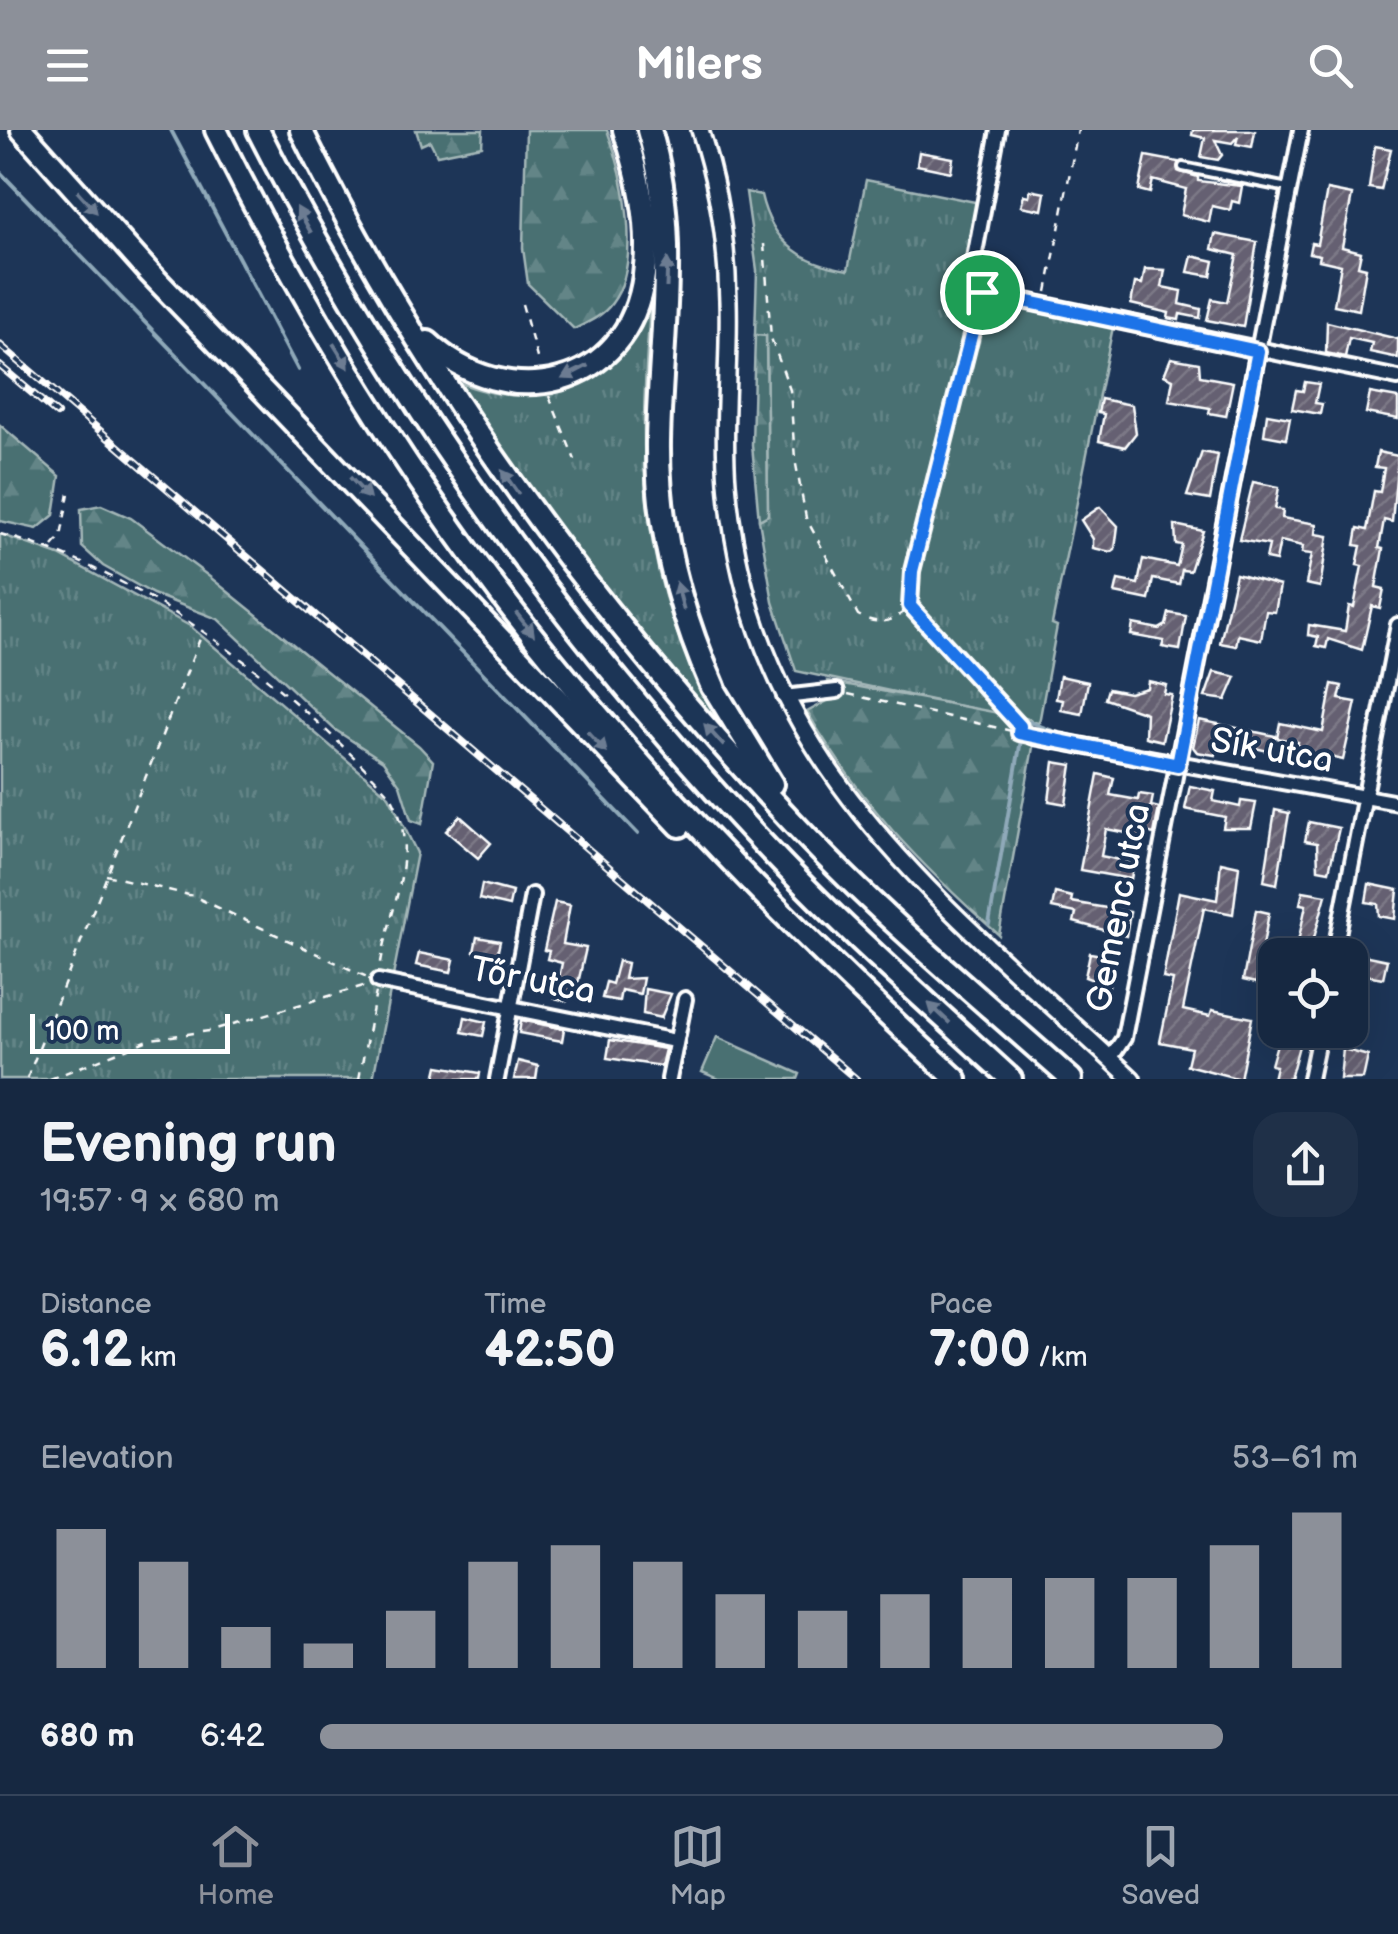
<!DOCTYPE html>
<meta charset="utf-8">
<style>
body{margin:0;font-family:"Balsamiq Sans",sans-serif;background:#1f3048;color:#f1f3f6;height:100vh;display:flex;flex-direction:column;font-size:38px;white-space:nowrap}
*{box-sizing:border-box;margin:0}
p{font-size:32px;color:#9ea6b1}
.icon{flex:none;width:55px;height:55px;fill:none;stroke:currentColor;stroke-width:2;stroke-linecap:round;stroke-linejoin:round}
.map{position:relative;height:949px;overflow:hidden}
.side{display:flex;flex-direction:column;background:#162841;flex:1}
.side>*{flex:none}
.controls{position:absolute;left:1258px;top:808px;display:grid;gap:20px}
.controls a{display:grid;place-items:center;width:110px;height:110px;border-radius:20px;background:#162841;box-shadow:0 10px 40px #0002,0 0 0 2px #35445a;font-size:50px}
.scale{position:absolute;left:30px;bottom:25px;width:200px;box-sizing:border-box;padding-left:10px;border:5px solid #fff;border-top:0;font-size:28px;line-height:35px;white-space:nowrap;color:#fff;-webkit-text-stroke:8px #1d3557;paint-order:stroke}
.pin{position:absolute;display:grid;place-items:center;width:85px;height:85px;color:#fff;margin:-42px;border:5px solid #fff;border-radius:50%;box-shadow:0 2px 10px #0007}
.round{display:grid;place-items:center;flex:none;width:105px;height:105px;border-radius:30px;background:#1f3048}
.headline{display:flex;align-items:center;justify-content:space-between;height:170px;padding:0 40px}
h1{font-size:55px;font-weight:700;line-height:75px}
.stats{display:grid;grid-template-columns:repeat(3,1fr);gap:15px;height:170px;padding:10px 40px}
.stats div{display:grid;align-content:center}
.stats b{font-size:50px;font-weight:700}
.stats small{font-size:28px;font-weight:400}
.stats p{font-size:28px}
.chart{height:280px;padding:20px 40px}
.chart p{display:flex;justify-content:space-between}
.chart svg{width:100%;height:180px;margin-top:10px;stroke:#8c9099;stroke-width:6}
ul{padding:0 40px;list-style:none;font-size:32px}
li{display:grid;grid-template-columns:160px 120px 1fr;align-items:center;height:75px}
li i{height:25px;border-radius:12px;background:#8c9099}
header{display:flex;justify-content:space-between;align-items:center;height:130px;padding:0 40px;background:#8c9099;color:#fff;font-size:45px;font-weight:700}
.tab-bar{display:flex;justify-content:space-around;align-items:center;height:140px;border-top:2px solid #35445a;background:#162841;font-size:28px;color:#9ea6b1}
.tab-bar a{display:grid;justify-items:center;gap:5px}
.tab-bar .current{color:#8c9099}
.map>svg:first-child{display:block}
.grass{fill:url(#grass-tufts);stroke:#a4b7b8;stroke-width:2.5}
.forest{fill:url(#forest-firs);stroke:#a4b7b8;stroke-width:2.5}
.pitch{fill:#496f72;stroke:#a4b7b8;stroke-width:2.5}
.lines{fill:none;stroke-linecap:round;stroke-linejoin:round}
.stream{stroke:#8fa9b9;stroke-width:4}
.building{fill:url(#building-hatch);stroke:#fff;stroke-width:2.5}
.service-casing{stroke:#fff;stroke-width:14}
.minor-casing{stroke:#fff;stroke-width:20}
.tertiary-casing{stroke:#fff;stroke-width:22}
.trunk-casing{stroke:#fff;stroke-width:28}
.motorway-casing{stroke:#fff;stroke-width:30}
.path{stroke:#fff;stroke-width:2.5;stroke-dasharray:8 8;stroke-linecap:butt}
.service{stroke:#1d3557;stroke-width:6}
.minor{stroke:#1d3557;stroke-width:12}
.tertiary{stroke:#1d3557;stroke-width:15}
.trunk{stroke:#1d3557;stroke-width:20}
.motorway{stroke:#1d3557;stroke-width:22}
.rail-casing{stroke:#fff;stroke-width:8}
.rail{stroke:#1d3557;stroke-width:4;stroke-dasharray:11;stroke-linecap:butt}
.oneway{fill:#6c7c92}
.route-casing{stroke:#fff;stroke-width:20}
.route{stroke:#1a73e8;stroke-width:12}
.labels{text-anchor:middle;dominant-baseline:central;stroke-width:8;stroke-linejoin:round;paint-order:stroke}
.street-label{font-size:35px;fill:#fff;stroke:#1d3557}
</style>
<header><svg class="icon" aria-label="menu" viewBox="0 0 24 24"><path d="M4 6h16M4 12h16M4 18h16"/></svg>Milers<svg class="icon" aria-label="search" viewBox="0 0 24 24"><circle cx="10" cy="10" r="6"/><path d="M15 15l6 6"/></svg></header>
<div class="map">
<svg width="1398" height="949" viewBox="0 0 1398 949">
<defs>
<pattern id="grass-tufts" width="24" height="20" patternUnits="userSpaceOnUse" patternTransform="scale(2.5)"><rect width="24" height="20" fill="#496f72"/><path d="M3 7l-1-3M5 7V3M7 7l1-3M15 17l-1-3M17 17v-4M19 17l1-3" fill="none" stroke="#648587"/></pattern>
<pattern id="forest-firs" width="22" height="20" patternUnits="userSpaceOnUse" patternTransform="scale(2.5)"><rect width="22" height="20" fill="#496f72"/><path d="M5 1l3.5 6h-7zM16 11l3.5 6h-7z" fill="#648587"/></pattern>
<pattern id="building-hatch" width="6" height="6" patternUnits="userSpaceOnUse" patternTransform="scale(2.5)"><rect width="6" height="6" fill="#656172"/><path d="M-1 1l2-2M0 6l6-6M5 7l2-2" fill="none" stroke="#7c7987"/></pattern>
</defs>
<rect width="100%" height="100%" fill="#1d3557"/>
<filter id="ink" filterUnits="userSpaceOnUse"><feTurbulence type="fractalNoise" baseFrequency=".01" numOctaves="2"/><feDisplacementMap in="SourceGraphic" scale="20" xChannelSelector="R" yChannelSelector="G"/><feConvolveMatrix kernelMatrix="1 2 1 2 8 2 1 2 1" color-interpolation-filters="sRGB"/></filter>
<g filter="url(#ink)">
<g class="grass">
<path d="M866 50 980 73 965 152 985 169 1114 192 1052 494 1057 496 1039 593 796 541 773 472 759 390 768 385 766 206 755 205 757 140 746 62 761 65C772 113 802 133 848 140Z"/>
<path d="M652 155C637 329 634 449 726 604L584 434 455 251C552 290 616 249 652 155Z"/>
<path d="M0 404 59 425 190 496 389 666 417 723 373 949H0Z"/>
</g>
<g class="forest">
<path d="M416 0H483L482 16 437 25 430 11 421 15Z"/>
<path d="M526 0H607C624 43 643 132 612 173 603 186 587 193 574 199L528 154 523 118Z"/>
<path d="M755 205 766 206 768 385 759 390 752 315Z"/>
<path d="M0 295 60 346 54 385 37 399 0 391Z"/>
<path d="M101 375 131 388 211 448 419 616 433 631 422 694 411 690 400 655 383 631 334 599 218 489 153 464 103 436 82 417 81 379Z"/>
<path d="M828 551 1030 589 1033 617 999 805C918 733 863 676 807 582L829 570Z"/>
</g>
<path class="pitch" d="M717 907 800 944 798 949H719L702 942Z"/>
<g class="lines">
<g class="stream">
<path d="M171 0 298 240"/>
<path d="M0 42 638 704"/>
<path d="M1023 596 1030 592 1058 603"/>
<path d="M1064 604 1080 608"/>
<path d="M989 794 1021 610"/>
</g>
</g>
<g class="building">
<path d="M1193 0H1249L1255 1 1252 17 1236 14 1238 6 1232 13 1215 10 1222 25 1218 30 1201 27 1205 8 1192 5Z"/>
<path d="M1375 16 1391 19 1381 60 1369 58Z"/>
<path d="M919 22 953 28 951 42 917 35Z"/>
<path d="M1146 26 1178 32V41L1198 47V51L1242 56 1239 73 1232 71 1230 80 1212 76 1209 92 1181 85 1186 59 1153 50 1150 63 1139 60Z"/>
<path d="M1030 60 1045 63 1042 80 1021 76 1024 65 1029 66Z"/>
<path d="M1327 60 1352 65 1342 117 1361 122 1358 136 1366 138 1359 180 1334 175 1341 135 1319 130 1320 125 1309 123 1311 113 1317 114Z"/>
<path d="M1215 104 1257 112 1243 197 1207 190 1212 169 1227 172 1237 125 1212 119Z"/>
<path d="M1192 126 1214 131 1211 146 1188 142Z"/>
<path d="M1145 139 1165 140 1162 157 1182 161 1180 174 1201 179 1200 188 1180 184 1179 190 1168 188 1169 183 1131 174 1135 153 1142 154Z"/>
<path d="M1327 192 1398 209V228L1370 222 1372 213 1349 208 1345 227 1326 223Z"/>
<path d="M1171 228 1199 233 1200 246 1233 252 1226 286 1209 283 1210 278 1169 271 1173 249 1164 245Z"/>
<path d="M1305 252 1319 254 1315 273 1322 274 1320 284 1292 279 1296 260 1303 261Z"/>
<path d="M1370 263 1398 268V289L1366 283Z"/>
<path d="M1101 269 1132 275 1136 303 1125 317 1099 311 1104 284 1098 283Z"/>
<path d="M1267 284 1290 288 1286 309 1264 305Z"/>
<path d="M1202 322 1218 325 1210 370 1187 366Z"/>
<path d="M1378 322 1398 326 1392 392 1384 390 1379 418 1383 419 1376 457 1384 459 1380 478 1372 476 1362 520 1328 509 1326 518 1316 516 1318 507 1308 505 1309 495 1345 501 1349 476 1354 477 1362 436 1357 435 1361 416 1355 415 1358 398 1367 400 1374 361 1380 362 1384 338 1375 337Z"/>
<path d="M1253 352 1279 357 1275 379 1283 380 1282 388 1317 394 1316 404 1328 406 1320 457 1306 454 1312 424 1302 423 1303 416 1280 411 1276 431 1266 429 1269 415 1239 410Z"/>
<path d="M1100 377 1118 396 1115 419 1111 422 1093 418V409L1081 390Z"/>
<path d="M1175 395 1203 401 1190 441 1182 440 1179 454 1153 449 1149 470 1115 463 1118 450 1138 454 1143 429 1177 436 1182 415 1176 414Z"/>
<path d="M1236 444 1280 456 1275 482 1266 481 1261 510 1238 505 1236 516 1220 513Z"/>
<path d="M1169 483 1186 486 1180 520 1162 517 1164 511 1131 505 1133 494 1159 499 1166 495Z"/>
<path d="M1214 542 1236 547 1226 570 1205 567Z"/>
<path d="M1060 546 1088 552 1082 584 1061 580 1063 570 1056 569Z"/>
<path d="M1148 551 1166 555 1164 564 1172 565 1162 611 1145 607 1146 583 1105 569 1108 559 1129 563 1147 558Z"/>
<path d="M1332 554 1342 556 1339 569 1356 572 1343 630 1330 627 1329 636 1316 633 1317 626 1296 621 1298 612 1277 608 1280 593 1323 602Z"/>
<path d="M1199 590 1275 606 1272 622 1222 610 1215 625 1197 622 1193 617Z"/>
<path d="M1054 632 1072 635 1066 674 1049 671Z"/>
<path d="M1098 644 1114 648 1110 665 1138 670 1139 664 1153 666 1151 676 1159 678 1154 704 1146 702 1144 712 1131 710 1132 704 1106 699 1101 726 1134 733 1131 749 1080 740Z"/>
<path d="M1190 656 1215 661 1213 671 1240 677 1241 671 1256 673 1251 698H1223L1225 687 1185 679Z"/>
<path d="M1275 680 1289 683 1277 754 1264 751Z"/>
<path d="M460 686 491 713 478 728 446 701Z"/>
<path d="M1309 692 1339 698 1329 741 1318 739 1317 713 1305 711Z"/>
<path d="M1221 732 1239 736 1233 784 1204 778 1183 880 1210 886 1212 880 1252 888 1240 949 1187 935 1191 918 1160 912 1173 850 1163 848 1179 762 1217 770Z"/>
<path d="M482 754 512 762 509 776 479 769Z"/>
<path d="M1369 754 1398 760 1395 789 1379 786 1378 774 1366 772Z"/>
<path d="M1303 761 1326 765 1312 815 1316 816 1314 825 1291 824 1294 811 1298 812 1306 775 1300 774Z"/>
<path d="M1055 763 1072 767 1071 772 1130 782 1126 806 1074 792 1076 783 1052 778Z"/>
<path d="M555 772 570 775 563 814 586 818 578 853 567 871 555 868 562 833 547 829 549 821 544 820Z"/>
<path d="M1256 780 1269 783 1256 853 1243 850Z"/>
<path d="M477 807 500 811 497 825 474 822Z"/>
<path d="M419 823 454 830 451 842 416 835Z"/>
<path d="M1090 823 1114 827 1109 856 1085 847Z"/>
<path d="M1363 825 1387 830 1383 848 1360 844Z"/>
<path d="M618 831 627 833 624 849 643 848 640 864 621 860 619 871 602 868 606 852 612 854Z"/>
<path d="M645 859 671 864 661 888 643 884Z"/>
<path d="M465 887 486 892 483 906 462 902Z"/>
<path d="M521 890 564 899 562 911 519 903Z"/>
<path d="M1281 900H1298L1296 911 1300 912 1290 949H1273L1276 936 1271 935Z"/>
<path d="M610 910 665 919 661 936 607 928Z"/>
<path d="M1343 919 1368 926 1363 949H1340Z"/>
<path d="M518 931 538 936 536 949H514Z"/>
<path d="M438 936 480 943 479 949H435Z"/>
</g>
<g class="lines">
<defs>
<path id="service" d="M1183 37 1288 58"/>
<g id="minor">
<path d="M998 0 972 139 982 162 1398 248"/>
<path d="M784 567 837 561"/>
<path d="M1034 607 1398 673"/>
<path d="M1334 825 1398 495"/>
<path d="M378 851 675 911"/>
<path d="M1110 929 1124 908 1301 0"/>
<path d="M497 949 532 765"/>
<path d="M669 949 685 869"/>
<path d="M1310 949 1320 900"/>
</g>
<path id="tertiary" d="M700 0C718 55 727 113 728 171 730 232 722 293 727 353 750 634 943 772 1132 949"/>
<g id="trunk">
<path d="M22 0 149 142 680 696"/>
<path d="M216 0C313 196 431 385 571 553 689 695 820 824 956 949"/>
<path d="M258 0C390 261 558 496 759 709 838 794 926 871 1011 949"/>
<path d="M301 0C428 259 601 490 799 699 883 788 980 868 1071 949"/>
<path d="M428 212C506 285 629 260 644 145 651 95 639 46 624 0"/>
<path d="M713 557 772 654"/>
</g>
<path id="motorway" d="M649 0C680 103 660 207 658 312 657 397 679 480 713 557"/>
</defs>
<use href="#service" class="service-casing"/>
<use href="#minor" class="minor-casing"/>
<use href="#tertiary" class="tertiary-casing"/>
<use href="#trunk" class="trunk-casing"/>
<use href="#motorway" class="motorway-casing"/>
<g class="path">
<path d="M764 114 771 208 790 260 795 329 806 388 858 485C879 496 893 493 909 477"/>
<path d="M1047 162 1078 0"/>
<path d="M978 173 912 441 910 476 1020 596 1019 603"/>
<path d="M522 174 539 235"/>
<path d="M549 266 575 330"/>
<path d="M0 404C144 441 292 557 391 666 422 723 388 780 380 839"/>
<path d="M53 416 61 407 69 363"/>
<path d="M848 564 1016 602"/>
<path d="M106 745 193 766 367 847"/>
<path d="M27 949 203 501"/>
<path d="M50 949 151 909 209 901 367 855"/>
<path d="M359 949 376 862"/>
</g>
<use href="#service" class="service"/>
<use href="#minor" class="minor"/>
<use href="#tertiary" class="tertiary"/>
<use href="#trunk" class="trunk"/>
<use href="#motorway" class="motorway"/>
<defs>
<g id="rail">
<path d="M0 215 856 949"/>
<path d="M0 236 57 284"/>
</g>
</defs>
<use href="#rail" class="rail-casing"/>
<use href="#rail" class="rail"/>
</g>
<defs><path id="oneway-solid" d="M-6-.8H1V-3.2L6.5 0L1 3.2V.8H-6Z" transform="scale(2.5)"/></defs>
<g class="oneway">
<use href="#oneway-solid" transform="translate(87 72) rotate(48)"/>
<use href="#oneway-solid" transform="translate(304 90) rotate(-119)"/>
<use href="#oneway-solid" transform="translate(667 143) rotate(-88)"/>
<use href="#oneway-solid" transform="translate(341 226) rotate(58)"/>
<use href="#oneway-solid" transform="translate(575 242) rotate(153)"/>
<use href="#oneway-solid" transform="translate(510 352) rotate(-125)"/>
<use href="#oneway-solid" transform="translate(360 358) rotate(47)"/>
<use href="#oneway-solid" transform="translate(680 466) rotate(-105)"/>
<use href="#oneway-solid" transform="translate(525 494) rotate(52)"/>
<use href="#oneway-solid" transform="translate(714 605) rotate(-132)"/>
<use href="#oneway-solid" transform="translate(597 612) rotate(47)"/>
<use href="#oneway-solid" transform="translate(939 883) rotate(-137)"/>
</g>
</g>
<g class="lines" filter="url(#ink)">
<defs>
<path id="route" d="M982 162 1258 221 1178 635 1019 603 1020 596 910 476 912 441Z"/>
</defs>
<use href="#route" class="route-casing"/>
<use href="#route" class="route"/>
</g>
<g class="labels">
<g class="street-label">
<text transform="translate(1272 621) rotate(10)">Sík utca</text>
<text transform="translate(1119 778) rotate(-79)">Gemenc utca</text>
<text transform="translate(533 851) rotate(11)">Tőr utca</text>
</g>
</g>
</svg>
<div class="controls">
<a><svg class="icon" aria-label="locate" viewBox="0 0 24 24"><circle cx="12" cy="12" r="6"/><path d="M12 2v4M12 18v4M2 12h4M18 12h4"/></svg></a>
</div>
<div class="scale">100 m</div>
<div class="pin" style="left:982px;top:162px;background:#1e9e55"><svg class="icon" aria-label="arrive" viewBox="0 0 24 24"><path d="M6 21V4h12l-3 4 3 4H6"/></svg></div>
</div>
<section class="side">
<div class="headline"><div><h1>Evening run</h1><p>19:57 · 9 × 680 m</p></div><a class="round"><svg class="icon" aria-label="share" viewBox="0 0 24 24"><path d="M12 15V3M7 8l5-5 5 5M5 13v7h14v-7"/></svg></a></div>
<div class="stats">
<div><p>Distance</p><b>6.12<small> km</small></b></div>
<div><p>Time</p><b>42:50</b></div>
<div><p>Pace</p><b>7:00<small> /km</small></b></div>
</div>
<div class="chart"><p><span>Elevation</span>53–61 m</p>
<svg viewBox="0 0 160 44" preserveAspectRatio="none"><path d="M5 44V10M15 44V18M25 44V34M35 44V38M45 44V30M55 44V18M65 44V14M75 44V18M85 44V26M95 44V30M105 44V26M115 44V22M125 44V22M135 44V22M145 44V14M155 44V6"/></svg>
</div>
<ul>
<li><b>680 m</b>6:42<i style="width:87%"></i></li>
</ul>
</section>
<nav class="tab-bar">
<a class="current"><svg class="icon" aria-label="home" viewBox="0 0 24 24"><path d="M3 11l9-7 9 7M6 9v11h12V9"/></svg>Home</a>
<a><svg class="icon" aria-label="map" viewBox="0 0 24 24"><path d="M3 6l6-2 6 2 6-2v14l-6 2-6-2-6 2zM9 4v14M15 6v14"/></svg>Map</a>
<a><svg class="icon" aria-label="saved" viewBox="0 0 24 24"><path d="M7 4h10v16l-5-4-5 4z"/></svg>Saved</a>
</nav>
